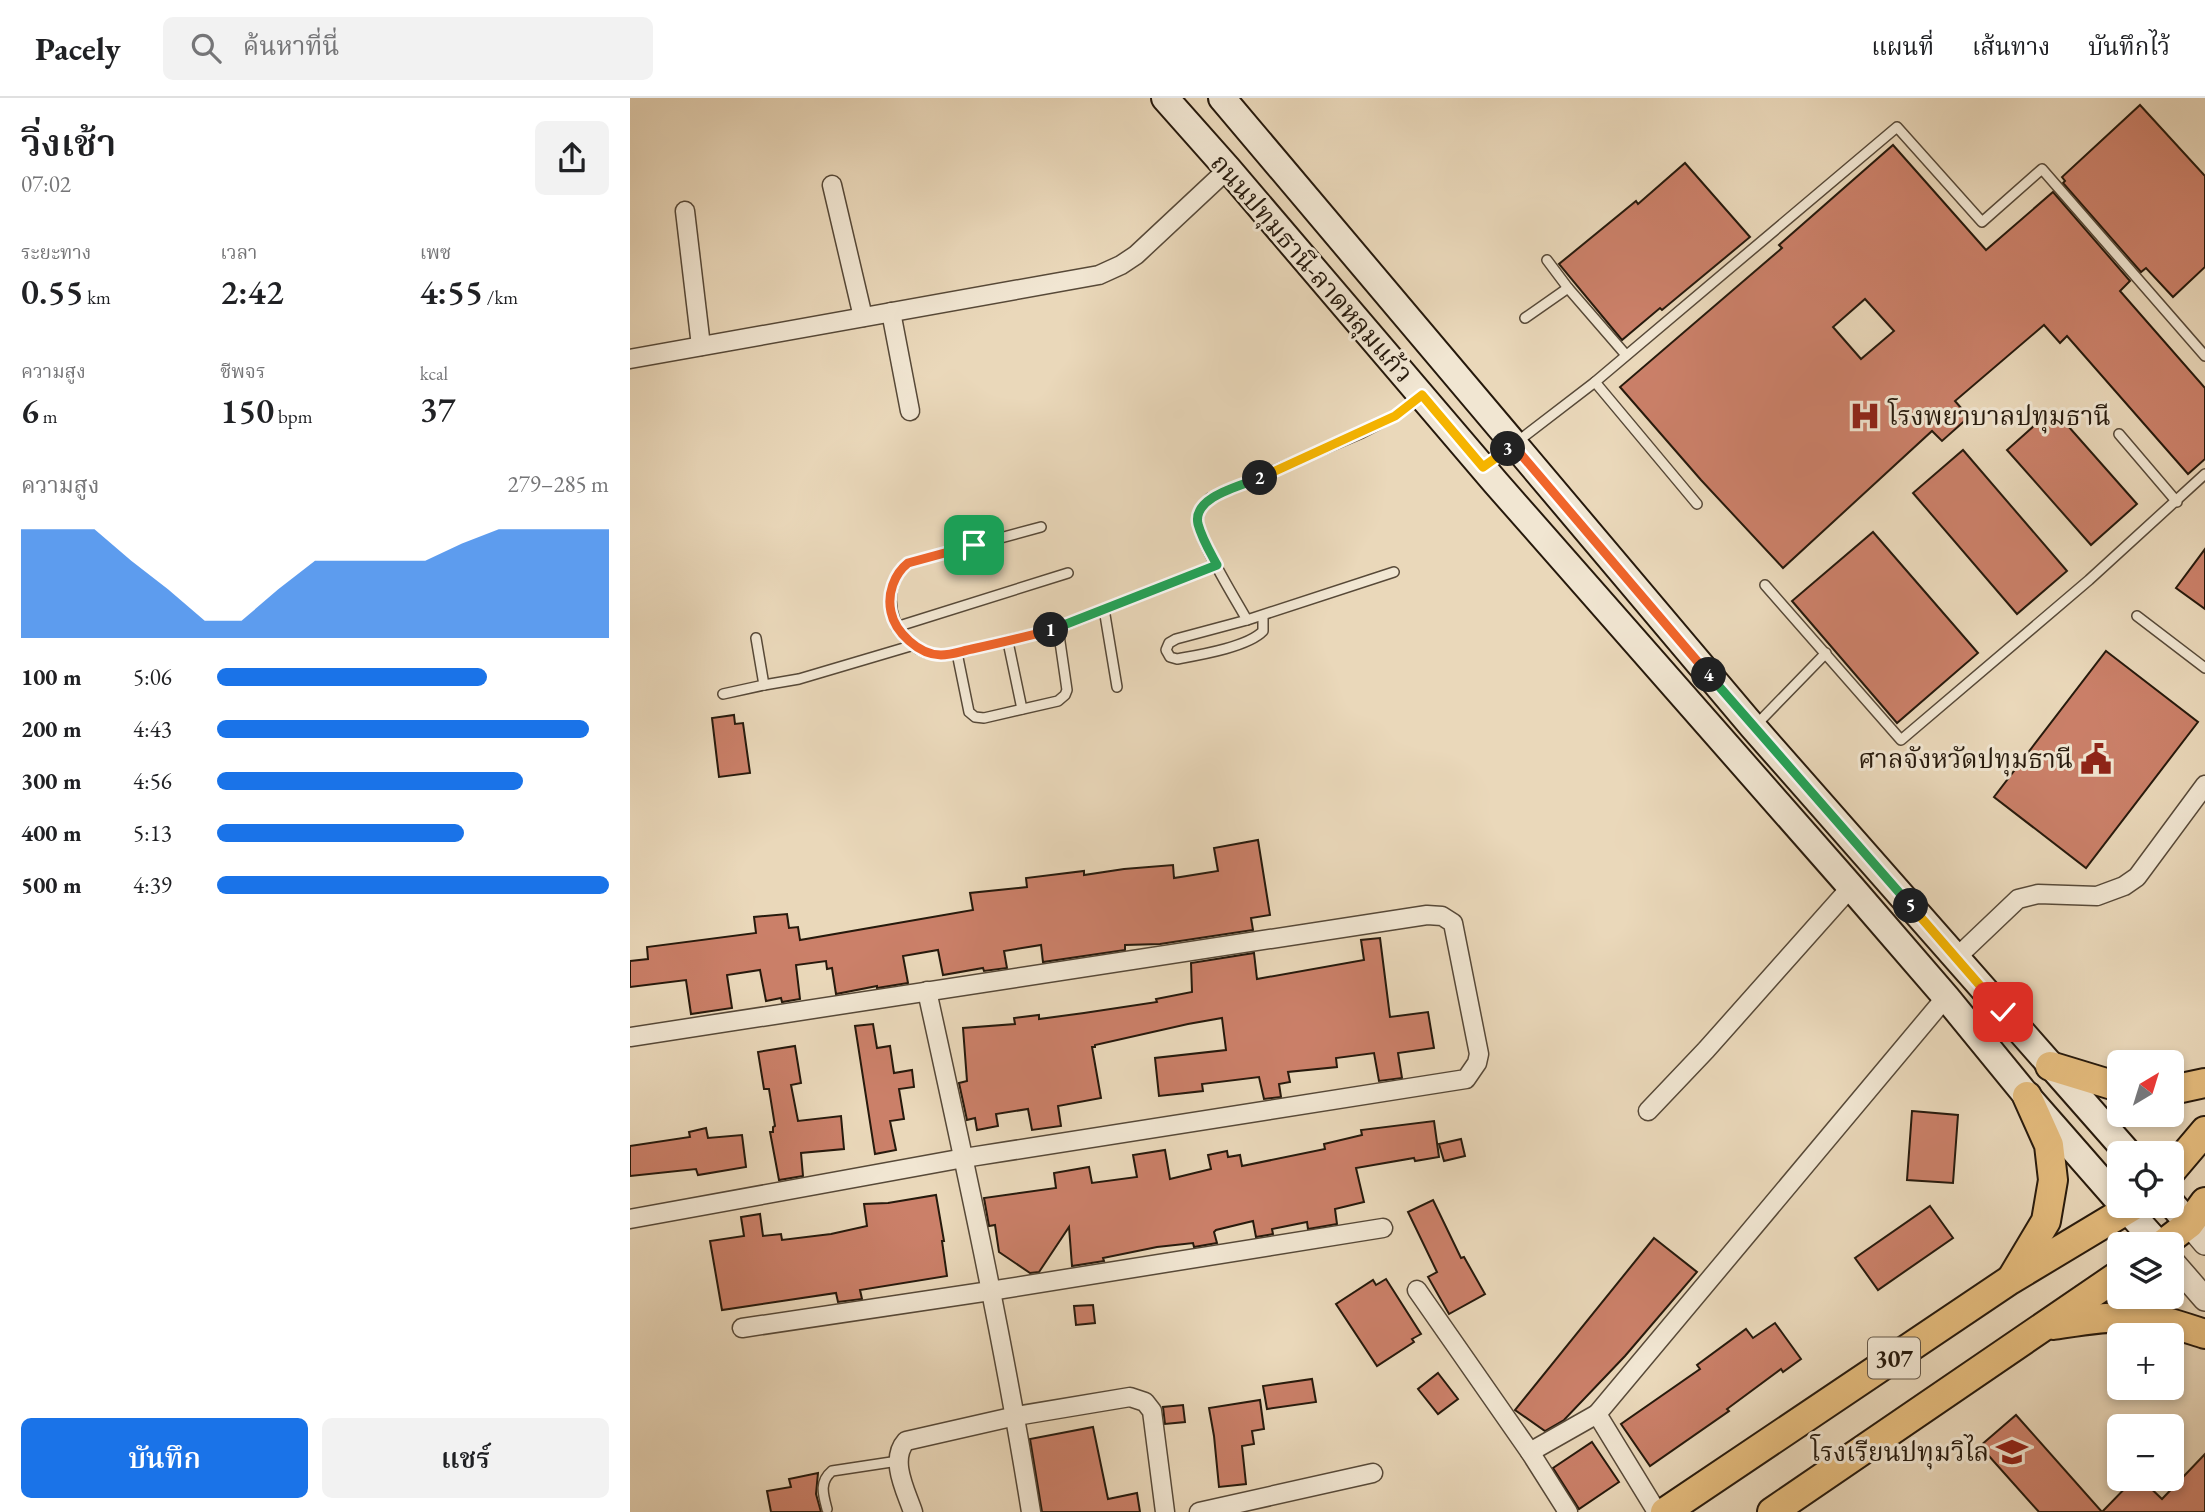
<!DOCTYPE html>
<html lang="th">
<meta charset="utf-8">
<style>
body{margin:0;font-family:"EB Garamond","Noto Serif Thai",serif;background:#f2f2f2;color:#202124;height:100vh;display:flex;flex-direction:column;font-size:26px;white-space:nowrap}
*{box-sizing:border-box;margin:0}
p{font-size:23px;color:#757577}
.icon{flex:none;width:38px;height:38px;fill:none;stroke:currentColor;stroke-width:2;stroke-linecap:round;stroke-linejoin:round}
.map{position:relative;flex:1;overflow:hidden}
.panel{display:flex;flex-direction:column;background:#fff;width:630px}
.panel>*{flex:none}
.needle{width:46px;rotate:38deg}
.fabs{position:absolute;left:1477px;top:952px;display:grid;gap:14px}
.fabs a{display:grid;place-items:center;width:77px;height:77px;border-radius:10px;background:#fff;box-shadow:0 4px 10px #0003;font-size:35px}
.pin{position:absolute;display:grid;place-items:center;width:60px;height:60px;color:#fff;margin:-30px;border-radius:14px;box-shadow:0 4px 10px #0006}
.km{position:absolute;width:35px;height:35px;margin:-18px;border-radius:50%;background:#222;color:#fff;font-size:19px;line-height:35px;text-align:center}
.round{display:grid;place-items:center;flex:none;width:74px;height:74px;border-radius:10px;background:#f2f2f2}
.headline{display:flex;align-items:center;justify-content:space-between;height:119px;padding:0 21px}
h1{font-size:38px;font-weight:600;line-height:52px}
.stats{display:grid;grid-template-columns:repeat(3,1fr);gap:10px;height:119px;padding:7px 21px}
.stats div{display:grid;align-content:center}
.stats b{font-size:35px;font-weight:600}
.stats small{font-size:19px;font-weight:400}
.stats p{font-size:19px}
.chart{height:196px;padding:14px 21px}
.chart p{display:flex;justify-content:space-between}
.chart svg{width:100%;height:126px;margin-top:7px;fill:#1a73e8;opacity:.7}
.primary-button{display:flex;gap:14px;margin-top:auto;padding:14px 21px}
.primary-button a{flex:1;height:80px;border-radius:10px;background:#1a73e8;color:#fff;font-size:28px;font-weight:600;line-height:80px;text-align:center}
.primary-button a+a{background:#f2f2f2;color:#202124}
ul{padding:0 21px;list-style:none;font-size:23px}
li{display:grid;grid-template-columns:112px 84px 1fr;align-items:center;height:52px}
li i{height:18px;border-radius:9px;background:#1a73e8}
header{display:flex;align-items:center;gap:42px;box-sizing:border-box;height:98px;padding:0 35px;background:#fff;border-bottom:2px solid #e0e0e0}
header strong{font-size:33px}
nav{display:flex;gap:38px;margin-inline-start:auto;font-size:24px}
.search{width:490px;height:63px;background:#f2f2f2;display:flex;align-items:center;gap:18px;box-sizing:border-box;padding:0 24px;border-radius:10px;color:#757577;font-size:26px}
main{display:flex;flex:1;min-height:0}
.map>svg:first-child{display:block}
.building{fill:#cb8069;stroke:#26190c;stroke-width:2;fill-rule:evenodd}
.lines{fill:none;stroke-linecap:round;stroke-linejoin:round}
.service-casing{stroke:#574938;stroke-width:12}
.minor-casing{stroke:#574938;stroke-width:21}
.tertiary-casing{stroke:#574938;stroke-width:26}
.secondary-casing{stroke:#26190c;stroke-width:30}
.primary-casing{stroke:#26190c;stroke-width:32}
.service{stroke:#f1e6d2;stroke-width:9}
.minor{stroke:#f1e6d2;stroke-width:18}
.tertiary{stroke:#f1e6d2;stroke-width:23}
.secondary{stroke:#f1e6d2;stroke-width:26}
.primary{stroke:#e5bc7d;stroke-width:28}
.split-1-casing{stroke:#fff;stroke-width:14}
.split-2-casing{stroke:#fff;stroke-width:14}
.split-3-casing{stroke:#fff;stroke-width:14}
.split-4-casing{stroke:#fff;stroke-width:14}
.split-5-casing{stroke:#fff;stroke-width:14}
.split-6-casing{stroke:#fff;stroke-width:14}
.split-1{stroke:#f0652b;stroke-width:9}
.split-2{stroke:#22a559;stroke-width:9}
.split-3{stroke:#f5b400;stroke-width:9}
.split-4{stroke:#f0652b;stroke-width:9}
.split-5{stroke:#22a559;stroke-width:9}
.split-6{stroke:#f5b400;stroke-width:9}
.labels{text-anchor:middle;dominant-baseline:central;stroke-width:6;stroke-linejoin:round;paint-order:stroke}
.shield{fill:#f1e6d2;stroke:#635647;stroke-width:2}
.shield-label{font-size:24px;font-weight:bold;fill:#26190c}
.street-label{font-size:26px;fill:#26190c;stroke:#f1e6d2}
.poi-label{font-size:26px;fill:#26190c;stroke:#f1e6d2;text-anchor:end}
</style>
<header>
<strong>Pacely</strong>
<div class="search"><svg class="icon" aria-label="search" viewBox="0 0 24 24"><circle cx="10" cy="10" r="6"/><path d="M15 15l6 6"/></svg>ค้นหาที่นี่</div>
<nav><a>แผนที่</a><a>เส้นทาง</a><a>บันทึกไว้</a></nav>
</header>
<main>
<section class="panel">
<div class="headline"><div><h1>วิ่งเช้า</h1><p>07:02</p></div><a class="round"><svg class="icon" aria-label="share" viewBox="0 0 24 24"><path d="M12 15V3M7 8l5-5 5 5M5 13v7h14v-7"/></svg></a></div>
<div class="stats">
<div><p>ระยะทาง</p><b>0.55<small> km</small></b></div>
<div><p>เวลา</p><b>2:42</b></div>
<div><p>เพซ</p><b>4:55<small> /km</small></b></div>
</div>
<div class="stats">
<div><p>ความสูง</p><b>6<small> m</small></b></div>
<div><p>ชีพจร</p><b>150<small> bpm</small></b></div>
<div><p>kcal</p><b>37</b></div>
</div>
<div class="chart"><p><span>ความสูง</span>279–285 m</p>
<svg viewBox="0 0 160 44" preserveAspectRatio="none"><path d="M0 44V6L10 6L20 6L30 17L40 27L50 38L60 38L70 27L80 17L90 17L100 17L110 17L120 11L130 6L140 6L150 6L160 6V44z"/></svg>
</div>
<ul>
<li><b>100 m</b>5:06<i style="width:69%"></i></li>
<li><b>200 m</b>4:43<i style="width:95%"></i></li>
<li><b>300 m</b>4:56<i style="width:78%"></i></li>
<li><b>400 m</b>5:13<i style="width:63%"></i></li>
<li><b>500 m</b>4:39<i style="width:100%"></i></li>
</ul>
<div class="primary-button"><a>บันทึก</a><a>แชร์</a></div>
</section>
<div class="map">
<svg width="1575" height="1414" viewBox="0 0 1575 1414">
<rect width="100%" height="100%" fill="#ead8ba"/>
<filter id="stains"><feTurbulence type="fractalNoise" baseFrequency=".00286" numOctaves="4"/><feColorMatrix values="0 0 0 0 .2 0 0 0 0 .09 0 0 0 0 .02 0 0 0 .5 -.17"/></filter>
<radialGradient id="worn" r=".72"><stop offset=".6" stop-color="#630" stop-opacity="0"/><stop offset="1" stop-color="#630" stop-opacity=".3"/></radialGradient>
<g class="building">
<path d="M1510 7 1575 78V169L1543 199 1516 170 1511 174 1433 85 1435 83 1432 79Z"/>
<path d="M1263 47 1356 152 1423 94 1500 183 1490 193 1575 290V361L1558 376 1437 238 1430 245 1414 227 1325 303 1339 319 1312 343 1302 333 1153 470 1071 382 990 289 1152 150 1149 147ZM1235 201 1264 233 1231 261 1203 229Z"/>
<path d="M1055 65 1120 139 1032 212 1030 210 992 242 929 166 1006 103 1008 106Z"/>
<path d="M1423 311 1507 406 1461 447 1377 352Z"/>
<path d="M1333 352 1437 473 1387 516 1283 395Z"/>
<path d="M1243 434 1348 555 1267 625 1162 503Z"/>
<path d="M1575 451V511L1546 490Z"/>
<path d="M1476 553 1568 624 1456 770 1364 699Z"/>
<path d="M104 617 105 626 113 625 120 675 89 679 82 620Z"/>
<path d="M628 742 640 817 621 820 623 832 530 846 495 847V852L413 864 411 847 374 853 377 870 354 873 353 870 313 877 308 852 273 858 278 885 247 890V888L206 896 202 870 197 871 196 863 166 867 170 901 152 904 151 900 136 903 130 872 97 877 102 910 61 916 56 882 0 889V863L18 861 17 849 126 835 124 819 157 816 159 830 168 829 170 842 343 812 340 795 397 789 396 780 454 773V777L494 771 543 767 544 780 588 773 584 750Z"/>
<path d="M750 840 760 919 798 914 804 950 768 955 772 980 749 983 744 955 706 960 707 969 658 974 660 984 649 986 651 999 634 1001 629 979 572 986 573 993 529 998 525 960 596 952 592 920 558 926 465 947V949H462L471 1000 428 1008 431 1028 402 1032 398 1011 366 1016 368 1028 347 1032 345 1020 337 1022 329 985 337 983 333 930 385 926 384 920 409 917V921L454 915 527 904 526 901 562 894 561 865 624 855 627 881 734 862 731 842Z"/>
<path d="M243 926 247 950 260 948 264 975 282 972 284 989 269 991 274 1021 260 1023 266 1052 245 1056 225 928Z"/>
<path d="M165 948 171 985 161 987 168 1023 211 1018 214 1051 171 1055 173 1078 149 1082 140 1034H143V1029L145 1028 139 991H134L128 954Z"/>
<path d="M1282 1013 1328 1017 1323 1085 1277 1082Z"/>
<path d="M804 1023 809 1059 785 1063 784 1060 726 1070 734 1104 705 1111 707 1126 678 1131 677 1124 642 1131 643 1136 626 1139 623 1123 586 1132 584 1134 587 1145 564 1149 563 1145 527 1149 473 1160 474 1163 442 1168 439 1129 409 1174 400 1175 369 1154 365 1127 359 1128 354 1100 426 1090 424 1075 459 1069 462 1085 507 1079 503 1057 535 1052 540 1081 581 1071 578 1057 597 1053 598 1059 610 1057 612 1068 695 1051 694 1046 732 1037 731 1032Z"/>
<path d="M76 1030 78 1040 112 1037 116 1069 68 1077 66 1071 0 1078V1048L60 1039 59 1034Z"/>
<path d="M831 1041 835 1058 814 1063 809 1046Z"/>
<path d="M306 1097 314 1143H312L317 1178 230 1192 232 1201 208 1204 206 1195 92 1212 80 1143 114 1138 111 1119 130 1116 133 1138 151 1136 152 1142 201 1136 237 1128 234 1106 258 1105Z"/>
<path d="M803 1102 831 1160 834 1159 855 1196 819 1216 798 1179 807 1174 778 1114Z"/>
<path d="M1300 1108 1323 1140 1248 1192 1225 1160Z"/>
<path d="M1024 1140 1067 1174 995 1258 934 1322 915 1333 885 1312Z"/>
<path d="M756 1181 791 1236 782 1241 784 1244 747 1268 706 1206 743 1182 746 1187Z"/>
<path d="M463 1207 465 1225 446 1227 444 1208Z"/>
<path d="M1145 1225 1171 1261 1153 1274 1151 1271 1097 1311 1099 1313 1020 1368 991 1326 1070 1271 1067 1267 1116 1231 1123 1240Z"/>
<path d="M808 1275 828 1301 808 1316 788 1291Z"/>
<path d="M682 1281 686 1304 637 1311 633 1288Z"/>
<path d="M630 1302 634 1331 622 1333 624 1346 612 1348 616 1386 589 1389 584 1338 579 1310Z"/>
<path d="M553 1307 555 1324 535 1326 533 1309Z"/>
<path d="M1386 1317 1472 1414 1504 1381H1511L1532 1401 1575 1356V1414H1409L1350 1348Z"/>
<path d="M463 1329 478 1401 507 1395 510 1414H412L400 1341Z"/>
<path d="M962 1344 989 1384 949 1411 923 1370Z"/>
<path d="M188 1375 186 1396 191 1414H141L137 1393 161 1389 159 1381Z"/>
</g>
<g class="lines">
<defs>
<g id="service">
<path d="M917 162 938 190"/>
<path d="M895 220 938 190 996 257"/>
<path d="M965 284 1067 406"/>
<path d="M1489 336 1547 404"/>
<path d="M854 367 883 347 965 284 1267 29 1352 124 1412 71 1575 258"/>
<path d="M411 429 278 465C243 494 267 557 310 557 315 557 321 555 327 555L428 530 587 467"/>
<path d="M764 474 617 522C606 502 569 443 568 424 567 413 573 407 580 400L732 335 765 318 790 298"/>
<path d="M1135 487 1271 642 1459 482 1575 376"/>
<path d="M474 511 487 589"/>
<path d="M1507 518 1575 570"/>
<path d="M617 522 546 541 539 545 536 552 540 559 547 561C569 557 618 549 633 533V518"/>
<path d="M266 529 438 475"/>
<path d="M126 540 134 587 169 581 284 547"/>
<path d="M378 544 392 611"/>
<path d="M327 555 339 614 345 619 354 620 428 603 435 597 437 592 428 530"/>
<path d="M93 596 134 587"/>
<path d="M1125 628 1196 555"/>
<path d="M197 1411C193 1396 189 1384 202 1373L268 1363"/>
</g>
<g id="minor">
<path d="M202 87 233 219"/>
<path d="M55 113 71 248"/>
<path d="M261 214 280 313"/>
<path d="M0 261 469 177 491 167 506 157 598 71"/>
<path d="M1326 860 1388 801 1408 796 1467 798 1494 788 1507 779 1575 687"/>
<path d="M297 893C335 1066 373 1239 401 1414"/>
<path d="M0 939 797 817 812 818 823 825 849 956 847 965 836 981 334 1060 0 1121"/>
<path d="M1018 1013 1076 952 1221 789"/>
<path d="M787 1192 900 1354 938 1414"/>
<path d="M112 1230 360 1193 753 1130"/>
<path d="M900 1354 967 1316"/>
<path d="M283 1414C276 1393 259 1362 276 1343L386 1318 500 1299 515 1304 522 1313 535 1414"/>
<path d="M569 1414 743 1375"/>
<path d="M1027 1414 967 1316 1316 899"/>
</g>
<g id="tertiary">
<path d="M1559 1126 1575 1145"/>
<path d="M1542 1163 1575 1201"/>
</g>
<g id="secondary">
<path d="M535 0 598 71 866 385 1221 789 1316 899 1397 998 1489 1103"/>
<path d="M592 0 1123 629 1498 1055"/>
<path d="M1542 1106 1559 1126"/>
<path d="M1494 1108 1528 1146"/>
</g>
<g id="primary">
<path d="M1420 968 1489 989"/>
<path d="M1542 992 1575 985"/>
<path d="M1542 1072 1575 1033"/>
<path d="M1533 1146 1559 1126 1575 1104"/>
<path d="M1382 1180 1416 1123 1423 1082 1419 1047 1397 998"/>
<path d="M1423 1227C1450 1223 1478 1218 1505 1219 1529 1220 1553 1229 1575 1236"/>
<path d="M1035 1414 1380 1182 1503 1108"/>
<path d="M1142 1414 1489 1177"/>
</g>
</defs>
<use href="#service" class="service-casing"/>
<use href="#minor" class="minor-casing"/>
<use href="#tertiary" class="tertiary-casing"/>
<use href="#secondary" class="secondary-casing"/>
<use href="#primary" class="primary-casing"/>
<use href="#service" class="service"/>
<use href="#minor" class="minor"/>
<use href="#tertiary" class="tertiary"/>
<use href="#secondary" class="secondary"/>
<use href="#primary" class="primary"/>
</g>
<g class="lines">
<defs>
<path id="split-1" d="M344 447 278 465C264 476 257 496 261 514 265 534 289 557 311 557 321 557 332 553 342 551 369 545 395 539 421 532"/>
<path id="split-2" d="M421 532 587 467C580 454 572 441 568 426 562 399 610 388 630 380"/>
<path id="split-3" d="M630 380 765 318 792 297 853 369 878 351"/>
<path id="split-4" d="M878 351 883 347 1079 577"/>
<path id="split-5" d="M1079 577 1281 808"/>
<path id="split-6" d="M1281 808 1373 914"/>
</defs>
<use href="#split-1" class="split-1-casing"/>
<use href="#split-2" class="split-2-casing"/>
<use href="#split-3" class="split-3-casing"/>
<use href="#split-4" class="split-4-casing"/>
<use href="#split-5" class="split-5-casing"/>
<use href="#split-6" class="split-6-casing"/>
<use href="#split-1" class="split-1"/>
<use href="#split-2" class="split-2"/>
<use href="#split-3" class="split-3"/>
<use href="#split-4" class="split-4"/>
<use href="#split-5" class="split-5"/>
<use href="#split-6" class="split-6"/>
</g>
<defs>
<symbol id="hospital-bare" viewBox="-9 -9 18 18"><path d="M-5-5h3v3.5h4V-5h3V5h-3V1.5h-4V5h-3Z" fill="#8f2418" stroke="#f1e6d2" stroke-width="2.5" paint-order="stroke"/></symbol>
<symbol id="civic-bare" viewBox="-9 -9 18 18"><path d="M-.6-6.5H3V-4.5H.6V-3L4-1V1h2V6H-6V1h2V-1L-.6-3ZM-1.2 2.5V6h2.4V2.5Z" fill="#8f2418" stroke="#f1e6d2" stroke-width="2.5" paint-order="stroke"/></symbol>
<symbol id="school-bare" viewBox="-9 -9 18 18"><path d="M0-5L7-2L0 1L-7-2ZM-4 1L0 2.5L4 1V4Q0 6-4 4Z" fill="#8f2418" stroke="#f1e6d2" stroke-width="2.5" paint-order="stroke"/></symbol>
</defs>
<g fill-rule="evenodd">
<use href="#hospital-bare" x="1213" y="296" width="44" height="44"/>
<use href="#civic-bare" x="1444" y="639" width="44" height="44"/>
<use href="#school-bare" x="1360" y="1332" width="44" height="44"/>
</g>
<g class="labels">
<rect class="shield" x="1238" y="1239.5" width="52" height="41" rx="5"/>
<g class="shield-label">
<text x="1264" y="1260">307</text>
</g>
<g class="street-label">
<text transform="translate(682 170) rotate(49)">ถนนปทุมธานี-ลาดหลุมแก้ว</text>
</g>
<g class="poi-label">
<text x="1258" y="318" text-anchor="start">โรงพยาบาลปทุมธานี</text>
<text x="1443" y="661">ศาลจังหวัดปทุมธานี</text>
<text x="1359" y="1354">โรงเรียนปทุมวิไล</text>
</g>
</g>
<rect width="100%" height="100%" filter="url(#stains)"/>
<rect width="100%" height="100%" fill="url(#worn)"/>
</svg>
<div class="fabs">
<a><svg class="needle" viewBox="-14 -14 28 28"><path d="M0-13l5 13h-10z" fill="#e53935"/><path d="M0 13l5-13h-10z" fill="#757577"/></svg></a>
<a><svg class="icon" aria-label="locate" viewBox="0 0 24 24"><circle cx="12" cy="12" r="6"/><path d="M12 2v4M12 18v4M2 12h4M18 12h4"/></svg></a>
<a><svg class="icon" aria-label="layers" viewBox="0 0 24 24"><path d="M12 4l9 5-9 5-9-5zM3 14l9 5 9-5"/></svg></a>
<a>+</a>
<a>−</a>
</div>
<div class="pin" style="left:344px;top:447px;background:#1e9e55"><svg class="icon" aria-label="arrive" viewBox="0 0 24 24"><path d="M6 21V4h12l-3 4 3 4H6"/></svg></div>
<div class="pin" style="left:1373px;top:914px;background:#d93025"><svg class="icon" aria-label="check" viewBox="0 0 24 24"><path d="M5 12l5 5 9-10"/></svg></div>
<b class="km" style="left:421px;top:532px">1</b>
<b class="km" style="left:630px;top:380px">2</b>
<b class="km" style="left:878px;top:351px">3</b>
<b class="km" style="left:1079px;top:577px">4</b>
<b class="km" style="left:1281px;top:808px">5</b>
</div>
</main>
